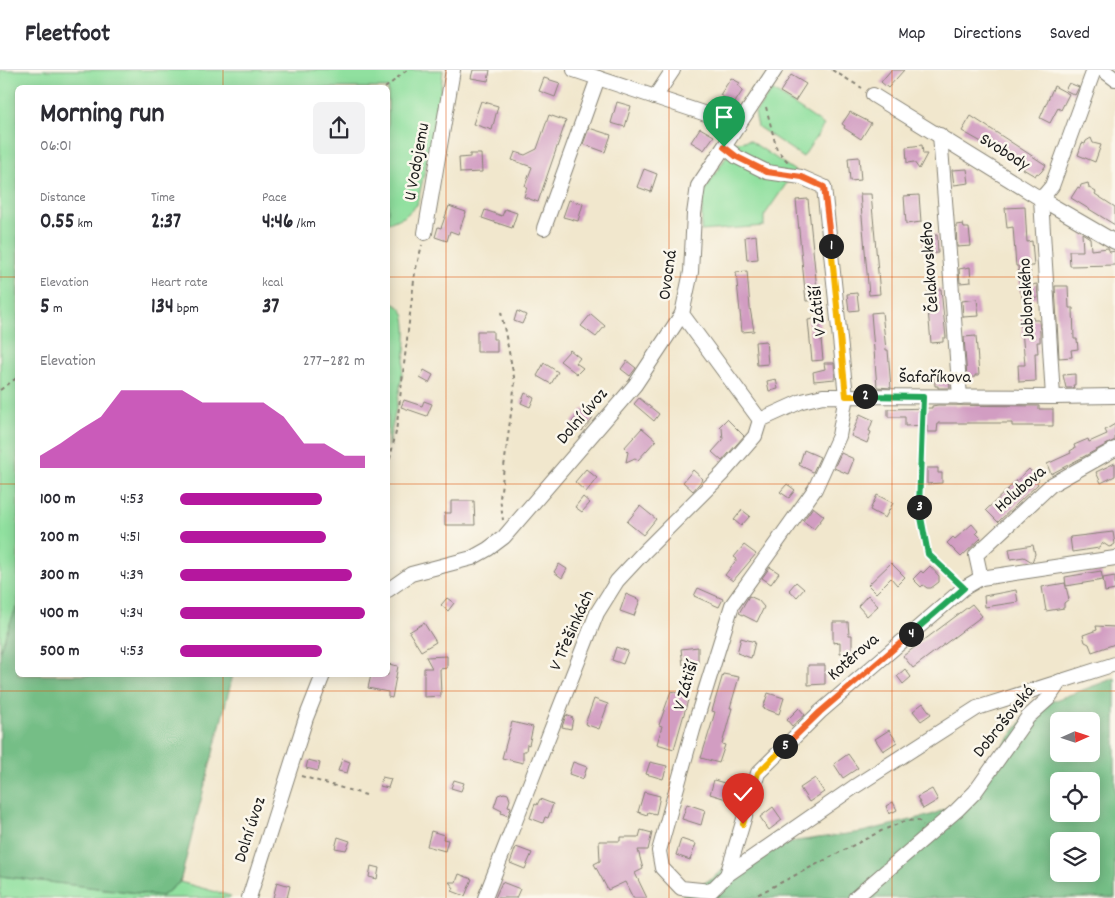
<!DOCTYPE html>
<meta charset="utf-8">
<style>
body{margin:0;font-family:Dekko,sans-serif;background:#f2f2f3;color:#2b2b33;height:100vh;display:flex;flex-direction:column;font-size:19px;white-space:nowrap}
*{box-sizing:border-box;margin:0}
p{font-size:16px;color:#7c7c81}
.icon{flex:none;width:28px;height:28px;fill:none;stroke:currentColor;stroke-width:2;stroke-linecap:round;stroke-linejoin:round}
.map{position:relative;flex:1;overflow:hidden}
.sheet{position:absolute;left:15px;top:15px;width:375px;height:592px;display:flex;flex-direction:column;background:#fff;border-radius:8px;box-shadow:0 2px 12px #0003}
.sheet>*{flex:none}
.needle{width:32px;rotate:87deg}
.tools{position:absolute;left:1050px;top:642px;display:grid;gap:10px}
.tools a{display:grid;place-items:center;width:50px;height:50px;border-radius:8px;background:#fff;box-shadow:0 2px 12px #0003;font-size:25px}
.pin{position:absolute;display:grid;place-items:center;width:42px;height:42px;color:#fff;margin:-51px -21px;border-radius:50% 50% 50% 0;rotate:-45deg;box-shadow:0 0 5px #0007}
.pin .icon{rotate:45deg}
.km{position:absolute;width:25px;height:25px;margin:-12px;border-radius:50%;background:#222;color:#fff;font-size:14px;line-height:25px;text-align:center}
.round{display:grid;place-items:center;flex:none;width:52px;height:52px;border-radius:8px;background:#f2f2f3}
.summary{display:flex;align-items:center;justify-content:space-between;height:85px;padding:0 25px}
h1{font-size:28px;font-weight:800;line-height:38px}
.stats{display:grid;grid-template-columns:repeat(3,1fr);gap:8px;height:85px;padding:5px 25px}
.stats div{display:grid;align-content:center}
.stats b{font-size:21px;font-weight:800}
.stats small{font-size:14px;font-weight:400}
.stats p{font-size:14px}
.chart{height:140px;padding:10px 25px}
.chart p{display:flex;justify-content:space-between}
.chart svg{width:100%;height:90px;margin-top:5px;fill:#b5179e;opacity:.7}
ul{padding:0 25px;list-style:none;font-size:16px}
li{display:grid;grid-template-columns:80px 60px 1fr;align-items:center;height:38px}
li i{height:12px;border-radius:6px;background:#b5179e}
header{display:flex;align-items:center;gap:30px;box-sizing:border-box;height:70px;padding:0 25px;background:#fff;border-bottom:1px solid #e1e1e2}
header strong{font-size:24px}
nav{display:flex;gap:28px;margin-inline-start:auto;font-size:18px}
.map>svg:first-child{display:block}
.green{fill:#90e09f;stroke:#567e5e}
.forest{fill:#74be86;stroke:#486d51;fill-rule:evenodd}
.building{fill:#d29dc2}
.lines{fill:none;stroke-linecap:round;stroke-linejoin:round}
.street-casing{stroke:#868274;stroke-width:16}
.path{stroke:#868274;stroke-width:2;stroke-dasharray:4 4;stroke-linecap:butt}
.street{stroke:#fff;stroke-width:14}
.split-1-casing{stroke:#fff;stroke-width:10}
.split-2-casing{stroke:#fff;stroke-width:10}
.split-3-casing{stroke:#fff;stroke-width:10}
.split-4-casing{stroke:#fff;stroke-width:10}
.split-5-casing{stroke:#fff;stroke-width:10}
.split-6-casing{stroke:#fff;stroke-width:10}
.split-1{stroke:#f0652b;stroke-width:6}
.split-2{stroke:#f5b400;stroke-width:6}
.split-3{stroke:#22a559;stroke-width:6}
.split-4{stroke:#22a559;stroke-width:6}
.split-5{stroke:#f0652b;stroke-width:6}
.split-6{stroke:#f5b400;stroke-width:6}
.grid{fill:none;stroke:#de560d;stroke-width:1;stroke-opacity:0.55}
.labels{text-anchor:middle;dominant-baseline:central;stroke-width:5;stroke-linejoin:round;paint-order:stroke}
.street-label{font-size:18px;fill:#1c1c1c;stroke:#fbf7ec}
</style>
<header>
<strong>Fleetfoot</strong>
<nav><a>Map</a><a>Directions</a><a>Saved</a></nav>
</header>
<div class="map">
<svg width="1115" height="828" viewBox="0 0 1115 828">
<rect width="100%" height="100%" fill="#fbf7ec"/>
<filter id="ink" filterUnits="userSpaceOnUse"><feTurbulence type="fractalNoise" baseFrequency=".02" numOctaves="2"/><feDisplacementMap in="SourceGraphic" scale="10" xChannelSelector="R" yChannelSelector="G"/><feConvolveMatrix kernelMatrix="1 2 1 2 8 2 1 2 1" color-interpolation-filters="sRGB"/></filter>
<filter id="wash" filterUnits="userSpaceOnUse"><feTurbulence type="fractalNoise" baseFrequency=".0096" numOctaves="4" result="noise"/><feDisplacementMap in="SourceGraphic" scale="20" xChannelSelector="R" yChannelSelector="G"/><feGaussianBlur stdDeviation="1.12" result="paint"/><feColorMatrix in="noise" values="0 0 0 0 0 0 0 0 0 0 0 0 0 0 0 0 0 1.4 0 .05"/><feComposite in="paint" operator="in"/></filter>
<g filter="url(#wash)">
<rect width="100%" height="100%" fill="#f1e7cd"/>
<g class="green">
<path d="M0 0H443L439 38 417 135 404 147 388 153V18H18V535L0 580Z"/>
<path d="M772 20 824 55 803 87 758 57 755 43Z"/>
<path d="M749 70 795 101 764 146V156L701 161 703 123 735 73Z"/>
<path d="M388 231C395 234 400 236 403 242 414 263 393 352 388 377Z"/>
<path d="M0 806 162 826 180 812 231 826 229 828H0Z"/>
</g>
<g class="forest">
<path d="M17 535 18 605H233L180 812 162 826 0 806V580Z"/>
<path d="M1115 608V828H678L711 809 726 797 796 771 862 762 931 745 960 733 1031 639ZM1059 651H1091V684H1059ZM1059 711H1091V744H1059ZM1059 771H1091V804H1059Z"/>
</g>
<g id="blocks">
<g class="building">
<path d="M473 0H490L488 11 471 8Z"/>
<path d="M891 0H904L888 18 881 12Z"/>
<path d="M791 5 806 14 795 31 780 22Z"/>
<path d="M544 8 560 13 555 27 539 21Z"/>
<path d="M731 8 740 13 738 16 743 20 734 34 720 25Z"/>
<path d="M1069 13 1079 17 1075 25 1065 20Z"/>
<path d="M1054 16 1069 24 1061 40 1058 38 1050 53 1040 48Z"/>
<path d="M481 31 498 36 492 60 473 54Z"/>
<path d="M617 32 631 36 625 57 611 53Z"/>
<path d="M850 42 871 53 861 69 844 58 845 56 842 54Z"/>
<path d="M549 45 566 51 538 132 524 127 527 117 525 116 532 97 512 90 515 82 525 85 537 79Z"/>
<path d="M971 46 1046 95 1042 101 1039 104 1037 103 1035 106 1023 99 1027 93 1008 81 1004 87 991 79 992 78 962 61Z"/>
<path d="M589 58 611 65 605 82 583 74Z"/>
<path d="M700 58 714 66 704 80 691 72Z"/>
<path d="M1091 68 1093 73 1101 75 1095 92 1078 85 1082 73 1085 74 1086 71Z"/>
<path d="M922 75 923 84H927L919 99 914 92 907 93 906 77Z"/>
<path d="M470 84H481L482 102 460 103 459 88 470 87Z"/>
<path d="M859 87 861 110 850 111 848 88Z"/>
<path d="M644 99 657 104 651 122 637 117Z"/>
<path d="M967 99 969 113 954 115 952 100Z"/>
<path d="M1088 113 1089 118 1096 122 1095 124 1115 137V155L1071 128 1078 117 1080 118 1081 115Z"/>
<path d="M860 124H871L880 224 869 225Z"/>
<path d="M919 125 921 152 906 154 904 126Z"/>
<path d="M808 129 818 230 806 231 796 130Z"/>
<path d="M569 130 583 134 578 151 563 147Z"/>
<path d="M449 136 466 142 458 164 450 161 447 171 435 167 438 157 441 158Z"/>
<path d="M1025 137 1027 172 1032 171 1034 196H1030L1031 215 1037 214 1038 228 1022 229V222H1020L1018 196H1016L1013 157 1007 158 1005 138Z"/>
<path d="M505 139 517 143 512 158 482 148 485 140 502 146Z"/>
<path d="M963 154 964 158H969L971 176 957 177 956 155Z"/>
<path d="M1082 163 1090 168 1091 180 1108 178 1110 182 1115 181V195L1070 196 1069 181H1083Z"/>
<path d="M756 165 758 189 747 190 745 167Z"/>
<path d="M937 165 938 183 924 184 922 166Z"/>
<path d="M970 197 971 212 960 213 959 199Z"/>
<path d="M747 201 750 238 754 261 742 262 736 202Z"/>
<path d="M1055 216H1068L1069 238H1073L1074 269H1077L1078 279 1071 280 1072 287 1059 288Z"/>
<path d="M941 219 946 268H943V272L931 273 928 240 930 239 928 220Z"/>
<path d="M857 223 859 240 849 241 847 224Z"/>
<path d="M977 229 979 246 963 247 962 231Z"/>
<path d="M517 241 526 245 522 254 514 251Z"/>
<path d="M882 242 886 280H888L891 318 877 317 871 243Z"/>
<path d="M591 244 605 256 596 267 581 256Z"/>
<path d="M1033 247V250H1039L1040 263V272H1037L1038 283H1035L1036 311 1019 312 1018 295H1025L1021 248Z"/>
<path d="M819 248 823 290 812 291 808 250Z"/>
<path d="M477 261H493V269H497V282H477Z"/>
<path d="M976 266 979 305H975V307L967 308 964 267Z"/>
<path d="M766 271 768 294 757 295 755 272Z"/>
<path d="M570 280 580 288 576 293 583 298 577 304 560 291Z"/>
<path d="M627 291 636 298 630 306 621 299Z"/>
<path d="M544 293 558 302 551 314 537 306Z"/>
<path d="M824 293H834L835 309 814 311 813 302 825 299Z"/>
<path d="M424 300 433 305 429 313 420 308Z"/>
<path d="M944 302V306H949L950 318H938V316H935L934 303Z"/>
<path d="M1075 304V315H1073L1074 318H1066L1063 305Z"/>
<path d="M776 309 778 319 769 321 767 311Z"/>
<path d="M525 323 534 328 530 337 521 333Z"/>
<path d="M639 328 659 344 654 351 634 334Z"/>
<path d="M404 330 422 336 424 331 432 334 427 346 401 337Z"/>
<path d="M938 335 1039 336V339H1053V356H1012V353H938L937 362H927V355L905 356V347H888V339L932 338V336Z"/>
<path d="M583 339 588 343 593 341 592 350 582 361 572 352Z"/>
<path d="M860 344 873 350 869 361 871 362 867 373 851 366Z"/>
<path d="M727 349 744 366 722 391 712 382 723 370 722 358 720 356Z"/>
<path d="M1115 354V370L1051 404 1047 394 1071 383 1070 381 1075 378 1074 375 1088 369 1089 372 1107 364 1105 360Z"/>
<path d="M642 358 656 370 638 390 635 388 626 392 628 382 624 378Z"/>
<path d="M804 380 820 387 813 402 799 395Z"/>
<path d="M841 383 854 389 848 404 834 398Z"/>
<path d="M1115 393V406L1101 413 1096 402Z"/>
<path d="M927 398H938V403H942V413L927 414Z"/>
<path d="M586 399 597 408 586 422 575 412Z"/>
<path d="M1029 399 1039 410 1036 411 1038 414 998 452 986 440Z"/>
<path d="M693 400 703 409 693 421 683 412Z"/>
<path d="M787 414 795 420 789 428 780 422Z"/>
<path d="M877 425 893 433 885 448 870 440Z"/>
<path d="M583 427 590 433 582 442 575 437Z"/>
<path d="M451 431H474L475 455H445V443H451Z"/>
<path d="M640 436 656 449 643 465 627 452Z"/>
<path d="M813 437 824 446 814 459 803 451Z"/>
<path d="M742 440 750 446 741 456 734 450Z"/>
<path d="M972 454 978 461 976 463 981 468 961 487 947 473 953 467 955 469Z"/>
<path d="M1113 462 1115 474 1112 476 1109 477 1103 473 1099 478 1072 482 1070 467Z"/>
<path d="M744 475 756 484 733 511 725 505 737 489 734 487Z"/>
<path d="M1033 475 1035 484 1032 492 1024 487 1011 489 1009 479Z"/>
<path d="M891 493 905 507 897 515 891 508 876 523 868 515Z"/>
<path d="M559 494 567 499 562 508 554 502Z"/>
<path d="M930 496 939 506V512L931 518H927L923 515 921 517 913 509 921 501 923 503Z"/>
<path d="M770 497 779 503 771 514 762 508Z"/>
<path d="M1101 501 1103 510 1066 516 1065 507Z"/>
<path d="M1115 506V520L1105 522 1103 508Z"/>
<path d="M796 512 804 519 797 527 789 520Z"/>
<path d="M1065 513 1069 529 1064 533V538L1046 541 1042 517Z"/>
<path d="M698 518 723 529 719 537 694 526Z"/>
<path d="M1016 520 1018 532 985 537 984 526Z"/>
<path d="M626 524 640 530 634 546 620 541Z"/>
<path d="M868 525 878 536 867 546 858 536Z"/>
<path d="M749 526 758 530 764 537 757 552 739 543Z"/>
<path d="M447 528 454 533 448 541 441 535Z"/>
<path d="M972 534 982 546 913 598 903 586Z"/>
<path d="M833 552H848L849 565H852V582L840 583V572L833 573Z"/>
<path d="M424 553 436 572 421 581 409 562Z"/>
<path d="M1096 556 1115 557V574L1092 582 1089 574 1085 572 1083 565 1097 560Z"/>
<path d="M741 568 755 572 751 588 737 583Z"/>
<path d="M616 577 628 581 623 594 612 590Z"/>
<path d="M698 577V593L683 595 681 579Z"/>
<path d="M447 586V598L440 599 441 626 424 627V598H432L426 587Z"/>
<path d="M388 594 398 596 392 628 388 627V622L368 618 371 605H388Z"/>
<path d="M808 595H825V614L808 615Z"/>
<path d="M905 599 911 607 903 614 897 606Z"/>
<path d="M723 604 739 607 730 638H732L722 674 725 675 719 693 701 688 711 656 715 642 712 641Z"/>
<path d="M671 621 684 625 683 628 688 630 674 679 657 674 662 656 659 655Z"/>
<path d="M768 623 784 628 779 644 763 638Z"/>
<path d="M594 629 608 634 599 659 585 654Z"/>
<path d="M923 633 931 644 921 651 913 641Z"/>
<path d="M799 638 805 645 792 656 787 650Z"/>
<path d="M566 645 573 648 571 659 562 657Z"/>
<path d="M512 652 533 657 529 675 527 674 526 681H523V693L502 688Z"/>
<path d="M889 660 897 672 883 681 875 669Z"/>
<path d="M848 684 858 698 843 708 834 694Z"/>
<path d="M342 689 350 692 347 703 338 701Z"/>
<path d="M308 690 320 693 318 701 306 698Z"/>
<path d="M573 692 587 697 583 709 569 704Z"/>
<path d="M650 692 667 696 663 709 646 704Z"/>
<path d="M382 707 391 709 388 718 380 716Z"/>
<path d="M815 708 824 722 809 732 800 718Z"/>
<path d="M454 710 464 713 461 721 451 718Z"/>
<path d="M714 710 741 718 738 728 734 726 733 731 710 724Z"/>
<path d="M932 719 938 730 923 739 917 727Z"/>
<path d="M644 722 660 726 656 744 648 742 647 745 638 742Z"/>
<path d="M504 723 508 724 510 730 508 736 511 737 508 746 501 743 502 741 494 737 498 725Z"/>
<path d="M540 729 553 734 548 748 545 747 543 753 530 748 535 734 537 735Z"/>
<path d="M893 732 897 740 889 744 886 736Z"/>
<path d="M687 734 705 740 701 755 682 749Z"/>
<path d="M773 737 782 750 769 760 760 747Z"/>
<path d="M641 760 652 763 648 780H638L643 799 635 803 647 828H633L625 812 608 820 594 794 600 791 599 771H620V767H639Z"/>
<path d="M431 761 444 765 443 769 448 770 445 781 427 776Z"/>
<path d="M338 767 350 771 346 780 335 778Z"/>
<path d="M681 769 696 774 690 790 676 785Z"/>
<path d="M516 777 532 783 525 799 510 793Z"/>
<path d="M371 796 379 798 377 809 369 807Z"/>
<path d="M459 804 472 809 465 826 452 821 454 818 449 812H456Z"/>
<path d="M277 812 290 816 287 828H273Z"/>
<path d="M502 812 520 819 516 828H495Z"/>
</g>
</g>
</g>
<g filter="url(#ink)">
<use href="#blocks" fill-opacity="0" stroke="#868274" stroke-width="1"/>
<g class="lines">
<defs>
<g id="street">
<path d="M574 0 739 55"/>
<path d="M1103 0 1115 9"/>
<path d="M873 25 1041 129 1115 172"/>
<path d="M655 27 673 0"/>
<path d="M940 65 960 327"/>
<path d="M725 77 737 87 767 102 801 107 824 117 846 326 839 366 815 419 732 535 693 660 659 781 662 798 681 818 711 821 727 805 854 717 977 638 1115 594"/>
<path d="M544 158 598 8"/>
<path d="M425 163 453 0"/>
<path d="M1053 327 1041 129 1052 116 1094 0"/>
<path d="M760 350 682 244 691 202 694 144 698 116 775 0"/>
<path d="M760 350 802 331 823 326 1053 327 1115 326"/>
<path d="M981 508 976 485 1051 415 1115 379"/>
<path d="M388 520 411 504 472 488 488 479 504 467 635 315 682 244"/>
<path d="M727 805 758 703 820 642 964 518 981 508 1115 488"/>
<path d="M249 828 306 648 323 605"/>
<path d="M485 828 597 543 617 511 644 482 722 404 755 366 760 350"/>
<path d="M855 828 957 740 975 722 1028 647 1048 629 1060 611"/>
</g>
</defs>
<use href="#street" class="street-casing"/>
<g class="path">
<path d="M832 0 862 18"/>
<path d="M385 18 407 0"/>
<path d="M766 37 777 80 788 92"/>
<path d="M501 242 515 312 500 428 503 450"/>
<path d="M0 320 18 307"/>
<path d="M923 340 919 440 928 484 955 510"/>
<path d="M388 397 396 362 415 202 422 175"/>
<path d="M301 706 366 725"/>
<path d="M751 828 881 761 905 751 918 750 923 755"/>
</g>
<use href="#street" class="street"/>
</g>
</g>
<g class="lines" filter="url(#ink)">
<defs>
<path id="split-1" d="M724 77 737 87 767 102 802 107 824 117 831 176"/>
<path id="split-2" d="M831 176 846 326H865"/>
<path id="split-3" d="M865 326 923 327 919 437"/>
<path id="split-4" d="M911 564 964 518 928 484 919 437"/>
<path id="split-5" d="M785 676 820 642 911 564"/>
<path id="split-6" d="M743 754 758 703 785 676"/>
</defs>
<use href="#split-1" class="split-1-casing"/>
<use href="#split-2" class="split-2-casing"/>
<use href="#split-3" class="split-3-casing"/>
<use href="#split-4" class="split-4-casing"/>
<use href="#split-5" class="split-5-casing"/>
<use href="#split-6" class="split-6-casing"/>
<use href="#split-1" class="split-1"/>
<use href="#split-2" class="split-2"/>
<use href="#split-3" class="split-3"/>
<use href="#split-4" class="split-4"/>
<use href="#split-5" class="split-5"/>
<use href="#split-6" class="split-6"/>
</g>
<path class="grid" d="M223 0V18M446 0V828M669 0V828M892 0V828M0 207H18M388 207H1115M0 414H18M388 414H1115M223 605V828M0 621H1115"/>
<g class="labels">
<g class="street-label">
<text transform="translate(1004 83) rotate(32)">Svobody</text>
<text transform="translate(418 92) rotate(-80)">U Vodojemu</text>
<text transform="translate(931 197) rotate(-94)">Čelakovského</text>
<text transform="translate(669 205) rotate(-82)">Ovocná</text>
<text transform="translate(1028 229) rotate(-93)">Jablonského</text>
<text transform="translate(819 241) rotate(-96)">V Zátiší</text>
<text x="935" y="308">Šafaříkova</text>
<text transform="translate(583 347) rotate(-49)">Dolní úvoz</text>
<text transform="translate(1021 420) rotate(-41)">Holubova</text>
<text transform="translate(573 561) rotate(-66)">V Třešinkách</text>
<text transform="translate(854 588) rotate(-41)">Kotěrova</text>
<text transform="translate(687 616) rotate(-73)">V Zátiší</text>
<text transform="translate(1005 652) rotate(-51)">Dobrošovská</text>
<text transform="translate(251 760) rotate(-72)">Dolní úvoz</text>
</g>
</g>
</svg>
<div class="tools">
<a><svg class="needle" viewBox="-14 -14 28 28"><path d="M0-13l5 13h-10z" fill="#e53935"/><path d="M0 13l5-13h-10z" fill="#7c7c81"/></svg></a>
<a><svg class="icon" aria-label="locate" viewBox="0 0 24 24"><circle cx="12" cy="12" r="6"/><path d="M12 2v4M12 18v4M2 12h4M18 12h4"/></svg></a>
<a><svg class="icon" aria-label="layers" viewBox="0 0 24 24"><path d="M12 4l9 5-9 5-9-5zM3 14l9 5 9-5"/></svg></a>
</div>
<div class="pin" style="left:724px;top:77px;background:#1e9e55"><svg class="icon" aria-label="arrive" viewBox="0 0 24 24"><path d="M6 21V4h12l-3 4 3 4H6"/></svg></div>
<div class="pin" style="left:743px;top:754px;background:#d93025"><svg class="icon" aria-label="check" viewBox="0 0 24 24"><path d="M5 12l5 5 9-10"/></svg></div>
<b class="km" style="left:831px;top:176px">1</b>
<b class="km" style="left:865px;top:326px">2</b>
<b class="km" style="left:919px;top:437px">3</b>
<b class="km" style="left:911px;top:564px">4</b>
<b class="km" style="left:785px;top:676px">5</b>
<section class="sheet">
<div class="summary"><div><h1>Morning run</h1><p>06:01</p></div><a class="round"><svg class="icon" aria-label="share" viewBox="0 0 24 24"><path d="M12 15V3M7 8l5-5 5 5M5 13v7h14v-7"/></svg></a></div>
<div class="stats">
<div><p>Distance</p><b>0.55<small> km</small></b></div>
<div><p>Time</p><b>2:37</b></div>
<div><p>Pace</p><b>4:46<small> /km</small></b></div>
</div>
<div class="stats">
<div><p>Elevation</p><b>5<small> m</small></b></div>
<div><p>Heart rate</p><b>134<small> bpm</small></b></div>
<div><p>kcal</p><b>37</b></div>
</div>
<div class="chart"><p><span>Elevation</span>277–282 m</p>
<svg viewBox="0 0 160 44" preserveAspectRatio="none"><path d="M0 44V38L10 32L20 25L30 19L40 6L50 6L60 6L70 6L80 12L90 12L100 12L110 12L120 19L130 32L140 32L150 38L160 38V44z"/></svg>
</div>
<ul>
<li><b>100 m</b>4:53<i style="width:77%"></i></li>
<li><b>200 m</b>4:51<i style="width:79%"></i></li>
<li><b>300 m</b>4:39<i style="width:93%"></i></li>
<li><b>400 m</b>4:34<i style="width:100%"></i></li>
<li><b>500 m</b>4:53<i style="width:77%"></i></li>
</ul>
</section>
</div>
